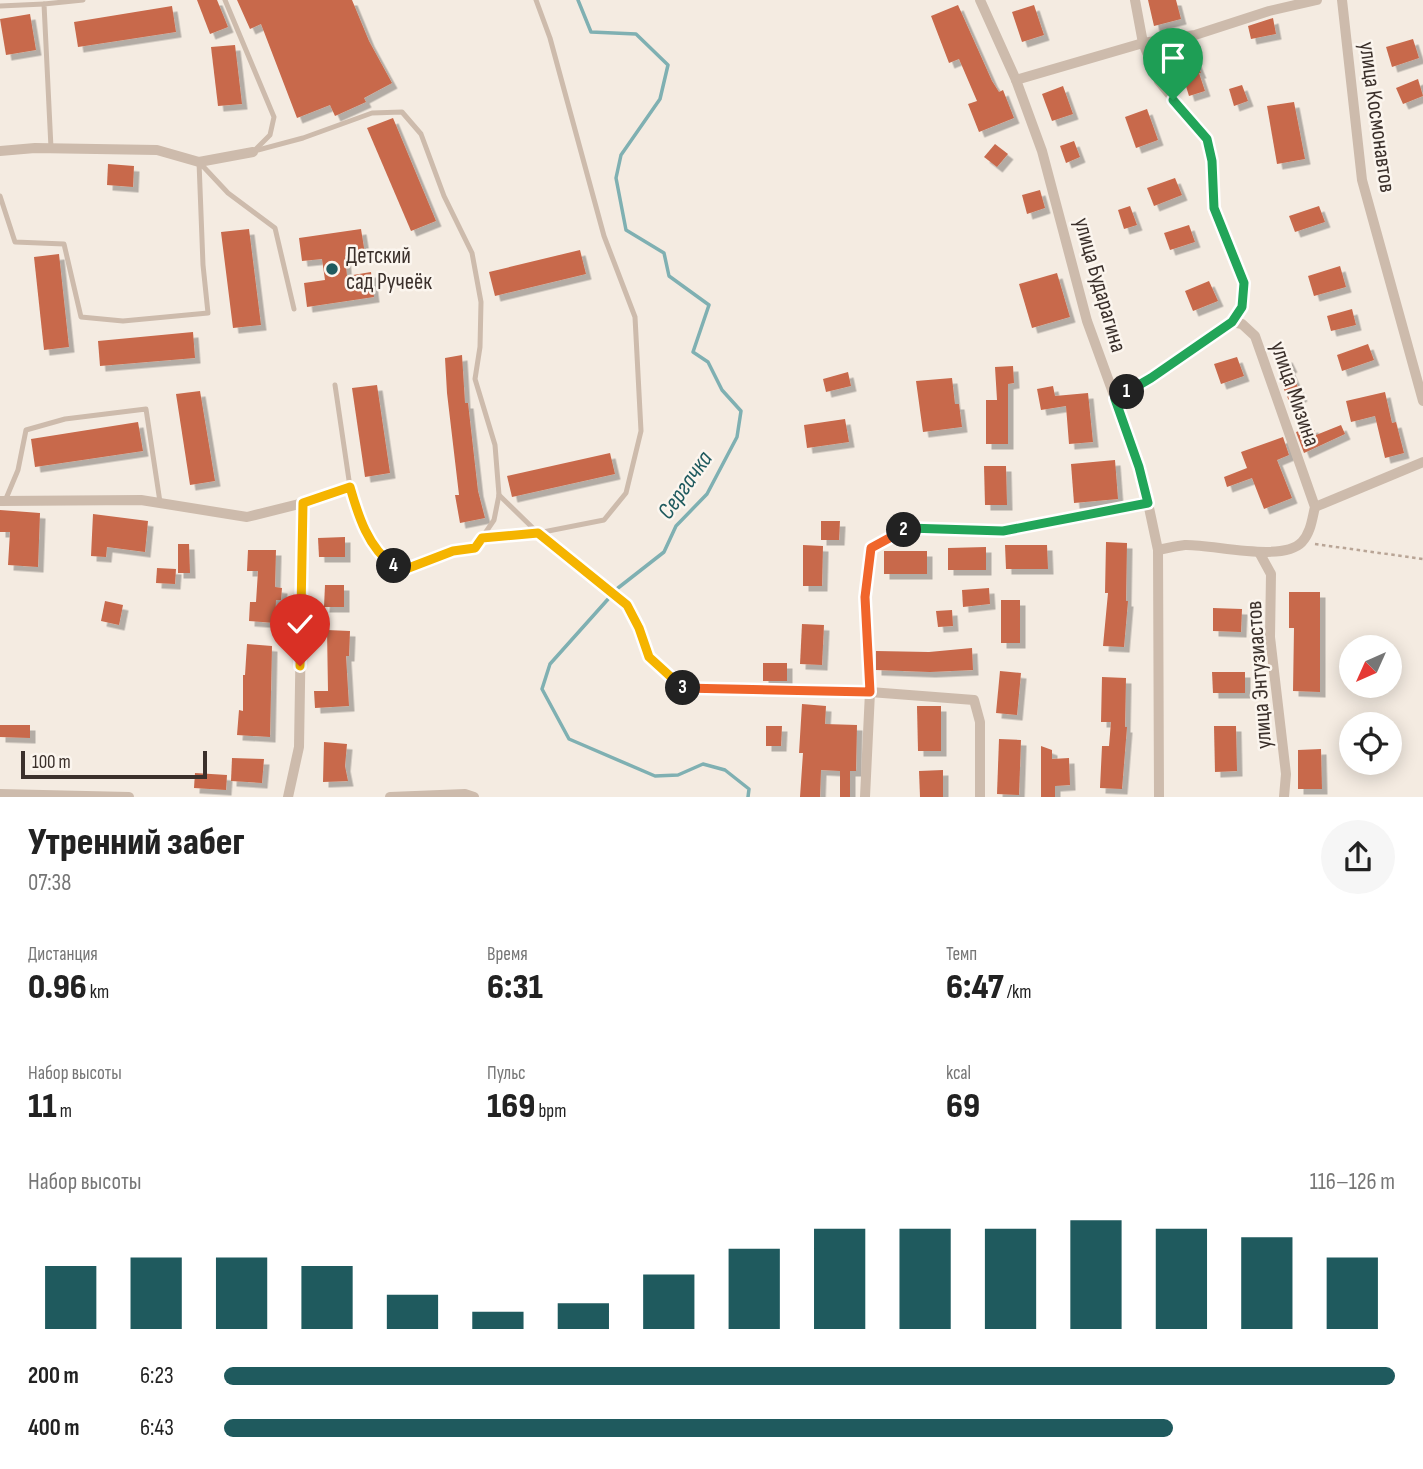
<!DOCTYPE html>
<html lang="ru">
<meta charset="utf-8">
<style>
body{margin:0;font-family:"Sofia Sans Condensed",sans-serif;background:#f6f6f6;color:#222;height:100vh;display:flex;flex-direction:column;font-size:26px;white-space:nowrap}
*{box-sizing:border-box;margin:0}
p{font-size:23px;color:#767676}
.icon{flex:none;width:38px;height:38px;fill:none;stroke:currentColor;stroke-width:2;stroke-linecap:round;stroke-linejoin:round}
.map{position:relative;height:797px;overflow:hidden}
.panel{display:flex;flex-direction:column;background:#fff;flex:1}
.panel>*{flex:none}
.needle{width:46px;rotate:225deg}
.fabs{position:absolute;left:1339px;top:635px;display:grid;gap:14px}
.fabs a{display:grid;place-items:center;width:63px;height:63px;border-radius:50%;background:#fff;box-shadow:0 4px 18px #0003;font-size:35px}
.scale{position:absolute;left:21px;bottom:18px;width:186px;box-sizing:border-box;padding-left:7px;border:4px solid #3b302b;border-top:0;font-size:19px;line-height:24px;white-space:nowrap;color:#3b302b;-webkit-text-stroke:5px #fbf5ee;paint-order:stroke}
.pin{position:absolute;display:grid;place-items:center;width:60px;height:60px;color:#fff;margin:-72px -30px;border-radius:50% 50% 50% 0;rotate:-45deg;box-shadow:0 0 7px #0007}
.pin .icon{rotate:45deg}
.km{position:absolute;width:35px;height:35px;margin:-18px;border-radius:50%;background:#222;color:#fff;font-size:19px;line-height:35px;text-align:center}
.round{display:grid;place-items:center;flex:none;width:74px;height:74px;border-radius:37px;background:#f6f6f6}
.summary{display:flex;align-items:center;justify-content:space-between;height:119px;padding:0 28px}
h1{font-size:38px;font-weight:800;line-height:52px}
.stats{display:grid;grid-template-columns:repeat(3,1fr);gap:10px;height:119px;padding:7px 28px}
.stats div{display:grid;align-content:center}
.stats b{font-size:35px;font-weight:800}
.stats small{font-size:19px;font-weight:400}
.stats p{font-size:19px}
.chart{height:196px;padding:14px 28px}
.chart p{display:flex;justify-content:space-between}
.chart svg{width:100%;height:126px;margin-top:7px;stroke:#1f5a5e;stroke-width:6}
ul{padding:0 28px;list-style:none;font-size:23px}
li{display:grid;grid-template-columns:112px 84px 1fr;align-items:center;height:52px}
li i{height:18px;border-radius:9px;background:#1f5a5e}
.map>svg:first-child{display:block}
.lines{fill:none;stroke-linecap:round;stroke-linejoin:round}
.stream{stroke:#7fb0b2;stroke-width:3.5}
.building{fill:#c8694b;filter:url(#shadow)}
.path{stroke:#b9a596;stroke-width:2.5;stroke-dasharray:3.5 3.5;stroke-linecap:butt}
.service{stroke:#cdbbac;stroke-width:5}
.minor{stroke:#cdbbac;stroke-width:10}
.split-1-casing{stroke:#fff;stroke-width:14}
.split-2-casing{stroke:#fff;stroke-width:14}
.split-3-casing{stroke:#fff;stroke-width:14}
.split-4-casing{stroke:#fff;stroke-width:14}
.split-5-casing{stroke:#fff;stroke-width:14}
.split-1{stroke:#22a559;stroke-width:9}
.split-2{stroke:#22a559;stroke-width:9}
.split-3{stroke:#f0652b;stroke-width:9}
.split-4{stroke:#f5b400;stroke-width:9}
.split-5{stroke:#f5b400;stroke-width:9}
.poi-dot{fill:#1f5a5e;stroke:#fbf5ee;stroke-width:2.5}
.labels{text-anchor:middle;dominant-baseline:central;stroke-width:5;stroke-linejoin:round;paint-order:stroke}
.street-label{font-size:23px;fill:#3b302b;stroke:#fbf5ee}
.poi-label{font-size:23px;fill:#3b302b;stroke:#fbf5ee;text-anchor:start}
.water-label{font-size:24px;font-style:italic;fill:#1f5a5e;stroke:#fbf5ee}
</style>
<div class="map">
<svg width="1423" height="797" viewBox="0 0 1423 797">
<defs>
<filter id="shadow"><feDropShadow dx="5.5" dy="5.5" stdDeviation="0" flood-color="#0004"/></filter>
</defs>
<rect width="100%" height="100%" fill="#f4ebe1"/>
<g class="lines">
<path class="stream" d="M578 0 591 32 636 34 668 65 660 99 621 155 616 178 626 230 664 253 669 276 709 305 693 352 708 362 722 390 741 411 737 437 707 494 676 526 664 552 618 588 550 664 542 689 569 739 655 776 678 775 703 764 725 770 749 789 748 797"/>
</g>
<g class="building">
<path d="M197 0H217L228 27 210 34Z"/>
<path d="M237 0H352L369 41 392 83 364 98 366 102 335 116 330 105 297 118 261 24 250 29Z"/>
<path d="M1148 0H1176L1181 19 1154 26Z"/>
<path d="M958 5 992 81 999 92 1003 90 1014 118 979 132 968 104 977 101 959 59 949 63 931 16Z"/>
<path d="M1034 5 1044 35 1022 42 1012 12Z"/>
<path d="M172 6 176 32 78 47 74 22Z"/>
<path d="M30 14 36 50 6 55 0 19Z"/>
<path d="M1273 18 1276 34 1251 39 1248 26Z"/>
<path d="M1413 39 1419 58 1392 67 1386 47Z"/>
<path d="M235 45 242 104 218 106 211 47Z"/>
<path d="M1192 52 1201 73H1199L1205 91 1189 96 1184 80 1178 82 1169 62Z"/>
<path d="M1418 79 1423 96 1403 104 1396 88Z"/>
<path d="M1242 85 1248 101 1234 106 1229 89Z"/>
<path d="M1063 86 1073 114 1052 121 1042 94Z"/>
<path d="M1294 102 1305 159 1277 164 1267 106Z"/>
<path d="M1147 109 1158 140 1136 148 1125 117Z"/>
<path d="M393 118 436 221 411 231 367 128Z"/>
<path d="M1074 141 1080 157 1066 163 1060 146Z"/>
<path d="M995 144 1008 154 997 167 984 157Z"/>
<path d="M108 164 134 166 133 187 107 185Z"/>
<path d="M1175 178 1182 195 1154 206 1147 188Z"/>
<path d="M1040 190 1045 208 1027 214 1022 195Z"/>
<path d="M1130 206 1137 225 1124 229 1118 210Z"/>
<path d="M1319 206 1325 222 1295 232 1289 216Z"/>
<path d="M1189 225 1195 242 1170 250 1164 233Z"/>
<path d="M249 229 261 325 233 328 221 232Z"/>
<path d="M361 229 365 254 345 256 347 276 371 272 374 297 307 307 304 283 325 280 322 259 302 261 299 238Z"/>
<path d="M580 250 586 274 495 296 489 272Z"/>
<path d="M59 254 69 347 44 350 34 257Z"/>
<path d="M1340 266 1346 287 1314 296 1308 276Z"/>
<path d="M1057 273 1070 317 1032 328 1019 284Z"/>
<path d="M1209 281 1218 301 1193 311 1185 291Z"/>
<path d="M1352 309 1356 325 1331 331 1327 316Z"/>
<path d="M193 332 195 358 100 366 98 341Z"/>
<path d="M1368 344 1374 360 1342 371 1337 355Z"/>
<path d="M462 355 465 403H468L478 491 485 518 460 523 455 495H459L447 393 445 358Z"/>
<path d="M1237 357 1244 376 1221 384 1214 364Z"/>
<path d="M1287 357 1292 367 1289 368 1302 396 1289 401 1280 380 1282 378 1276 361Z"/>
<path d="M1013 366 1014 383 1008 384V444H986V400H997L995 367Z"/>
<path d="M848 372 851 386 826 392 823 379Z"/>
<path d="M952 378 955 404H959L962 427 923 432 916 381Z"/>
<path d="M377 385 390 473 365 477 352 388Z"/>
<path d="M1053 386 1055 396 1088 393 1093 442 1069 444 1066 406 1041 410 1037 389Z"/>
<path d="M200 391 215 481 190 485 176 394Z"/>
<path d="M1385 392 1392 423 1396 422 1404 453 1385 458 1375 416 1351 422 1346 401Z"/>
<path d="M845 419 849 442 807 448 804 425Z"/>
<path d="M138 422 143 451 35 467 31 439Z"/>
<path d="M1341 425 1345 434 1304 453 1296 432 1313 427 1316 435Z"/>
<path d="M1283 437 1289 455 1277 460 1292 498 1264 509 1252 478 1227 487 1224 477 1247 468 1241 452Z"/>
<path d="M610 453 615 474 512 497 507 476Z"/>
<path d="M1115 460 1118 499 1074 503 1071 464Z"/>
<path d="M984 466H1006L1007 505H985Z"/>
<path d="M0 510 40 513 38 567 8 565 10 532H0Z"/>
<path d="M93 514 148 521 145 552 107 547 106 557 91 556Z"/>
<path d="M821 521H840L839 540H821Z"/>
<path d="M345 537V557H319L318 538Z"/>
<path d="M1106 542 1127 543 1126 601H1128L1124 647 1103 646 1108 593H1105Z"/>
<path d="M178 544H189L190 573H178Z"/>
<path d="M803 545 823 546 822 586H803Z"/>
<path d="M1005 545H1047L1048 569H1006Z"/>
<path d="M986 547V570H948V548Z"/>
<path d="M248 550H276L275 587 282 588 281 600H276L275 623 249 621 250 602H256L258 571H247Z"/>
<rect x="884" y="551" width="43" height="23"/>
<path d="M157 568 176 569 175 584 156 583Z"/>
<path d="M325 585H344V607H324Z"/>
<path d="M989 588 990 604 963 607 962 590Z"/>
<path d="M1289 592H1320V692L1293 691 1294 628H1289Z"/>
<rect x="1001" y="600" width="19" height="43"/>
<path d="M105 601 123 605 119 625 101 621Z"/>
<path d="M1213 608 1242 609 1241 632 1213 631Z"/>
<path d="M952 610 953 626 938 627 936 611Z"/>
<path d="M802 624 824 625 822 665 800 664Z"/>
<path d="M327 630 350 631 349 656H346L349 706 315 708 314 691H328Z"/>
<path d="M247 644 272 646 270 737 237 735 239 710 243 711V675H245Z"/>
<path d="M972 648 973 670 930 672 876 670V651L929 652Z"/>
<rect x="763" y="663" width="24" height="18"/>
<path d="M1000 671 1021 673 1017 715 996 713Z"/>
<path d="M1212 672H1245V693H1213Z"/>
<path d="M1102 677 1126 678 1125 727H1127L1122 789 1100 788 1102 746H1109L1111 722H1101Z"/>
<path d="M802 704 826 706 825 724 857 725 856 771H850V797H840V771L821 770 820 797H800L803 753H799Z"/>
<path d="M917 706H941V751H918Z"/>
<path d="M0 725H30V738L0 737Z"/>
<path d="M766 726H782L781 746H766Z"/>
<path d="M1214 726H1236L1237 771 1215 772Z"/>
<path d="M999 739 1021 740 1019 795 997 794Z"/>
<path d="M324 742 347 744 345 766 348 781 323 782Z"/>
<path d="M1041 746 1052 750V759L1069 758 1070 785 1055 786V797H1041Z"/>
<path d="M1321 749 1322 789H1298V750Z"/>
<path d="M232 758 264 759 262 783 231 781Z"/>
<path d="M943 770V797H920L919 771Z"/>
<path d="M195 773 227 775 226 790 194 788Z"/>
</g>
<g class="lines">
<g class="path">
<path d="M492 537 527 534"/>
<path d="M546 540 627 605 649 657 682 688 861 692"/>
<path d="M1315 544 1423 559"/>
</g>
<g class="service">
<path d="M225 0 274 117 270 135 256 149"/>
<path d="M0 6 44 4"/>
<path d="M51 148 44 4 83 0"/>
<path d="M254 151 303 138 372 113 402 112 421 134 444 196 472 253 481 302 480 347 475 379 495 445 499 495 494 520 475 548C468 549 460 549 453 551 438 555 421 568 406 569 375 571 357 510 350 487L303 503"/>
<path d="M0 196 15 242 64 244 81 317 123 321 208 313 203 265 199 162 228 193 275 228 294 309"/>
<path d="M335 385 350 487"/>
<path d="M499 495 538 533 604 520 626 493 641 431 635 317 604 236 550 38 536 0"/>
<path d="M5 501 18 470 26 430 65 419 146 409 160 502"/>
</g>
<g class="minor">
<path d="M980 0 1016 80 1042 151 1087 321 1140 467 1148 503 1158 550 1159 797"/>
<path d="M1135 0 1143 43 1159 81 1207 140 1212 161 1214 208 1244 283 1242 307 1232 322 1242 324 1255 336 1315 507C1312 519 1311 532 1302 542 1282 563 1213 544 1185 545 1176 546 1167 548 1158 550"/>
<path d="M1342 0 1362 180 1423 401"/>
<path d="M1016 80 1143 43 1195 35 1269 11 1317 0"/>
<path d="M0 151 35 148 157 150 199 162 253 152"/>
<path d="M1115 399 1151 378 1232 322"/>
<path d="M0 501 141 500 247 517 303 503 299 747 288 797"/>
<path d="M1315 507 1423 462"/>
<path d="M1259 552 1271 574 1270 637 1286 774 1284 797"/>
<path d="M870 692 974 700 980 722V797"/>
<path d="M0 794 129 797"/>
<path d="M390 797 465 794 474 797"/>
<path d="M865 797 870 692 865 597 871 548 908 528 1003 531 1148 503"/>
</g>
</g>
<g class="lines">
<defs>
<path id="split-1" d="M1127 392 1151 378 1232 322 1242 307 1244 283 1214 208 1212 161 1207 139 1173 100"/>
<path id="split-2" d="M904 530 908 528 1003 531 1148 503 1139 467 1115 399 1127 392"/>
<path id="split-3" d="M683 688 870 692 865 597 871 548 904 530"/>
<path id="split-4" d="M394 566 406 569 453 551 475 548 482 538 538 533 627 605 639 628 649 657 683 688"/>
<path id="split-5" d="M300 666 303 503 350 487C358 515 368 548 394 566"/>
</defs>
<use href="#split-1" class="split-1-casing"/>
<use href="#split-2" class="split-2-casing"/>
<use href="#split-3" class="split-3-casing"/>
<use href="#split-4" class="split-4-casing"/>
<use href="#split-5" class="split-5-casing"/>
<use href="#split-1" class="split-1"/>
<use href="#split-2" class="split-2"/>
<use href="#split-3" class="split-3"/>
<use href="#split-4" class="split-4"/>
<use href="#split-5" class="split-5"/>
</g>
<circle class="poi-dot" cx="332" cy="269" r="7"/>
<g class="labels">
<g class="street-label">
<text transform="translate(1377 117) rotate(82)">улица Космонавтов</text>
<text transform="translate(1100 285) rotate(74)">улица Бударагина</text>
<text transform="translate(1295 394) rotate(71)">улица Мизина</text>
<text transform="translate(1259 675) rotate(-94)">улица Энтузиастов</text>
</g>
<g class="poi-label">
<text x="346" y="256">Детский<tspan x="346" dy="26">сад Ручеёк</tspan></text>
</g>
<g class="water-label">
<text transform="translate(685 485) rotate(-55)">Сергачка</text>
</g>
</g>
</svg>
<div class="fabs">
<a><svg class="needle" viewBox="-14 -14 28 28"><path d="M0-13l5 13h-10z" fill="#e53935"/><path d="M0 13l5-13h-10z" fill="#767676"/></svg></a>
<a><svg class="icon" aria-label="locate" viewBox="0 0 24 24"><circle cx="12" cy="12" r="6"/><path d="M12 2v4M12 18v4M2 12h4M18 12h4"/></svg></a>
</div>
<div class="scale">100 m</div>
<div class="pin" style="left:1173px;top:100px;background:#1e9e55"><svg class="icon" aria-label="arrive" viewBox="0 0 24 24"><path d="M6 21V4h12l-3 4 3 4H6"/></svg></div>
<div class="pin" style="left:300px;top:666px;background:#d93025"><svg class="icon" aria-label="check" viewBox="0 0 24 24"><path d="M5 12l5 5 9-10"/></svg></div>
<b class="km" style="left:1127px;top:392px">1</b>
<b class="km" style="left:904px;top:530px">2</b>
<b class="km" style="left:683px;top:688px">3</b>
<b class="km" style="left:394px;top:566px">4</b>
</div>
<section class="panel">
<div class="summary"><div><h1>Утренний забег</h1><p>07:38</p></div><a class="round"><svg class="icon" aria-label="share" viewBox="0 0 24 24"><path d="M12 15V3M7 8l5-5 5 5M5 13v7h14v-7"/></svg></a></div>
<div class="stats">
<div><p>Дистанция</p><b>0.96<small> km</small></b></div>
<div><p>Время</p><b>6:31</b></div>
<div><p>Темп</p><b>6:47<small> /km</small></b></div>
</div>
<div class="stats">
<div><p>Набор высоты</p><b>11<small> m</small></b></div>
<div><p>Пульс</p><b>169<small> bpm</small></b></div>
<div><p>kcal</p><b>69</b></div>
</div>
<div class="chart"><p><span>Набор высоты</span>116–126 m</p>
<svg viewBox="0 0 160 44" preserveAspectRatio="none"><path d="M5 44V22M15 44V19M25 44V19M35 44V22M45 44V32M55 44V38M65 44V35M75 44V25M85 44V16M95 44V9M105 44V9M115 44V9M125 44V6M135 44V9M145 44V12M155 44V19"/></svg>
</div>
<ul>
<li><b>200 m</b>6:23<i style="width:100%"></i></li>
<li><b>400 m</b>6:43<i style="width:81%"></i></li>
</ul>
</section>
